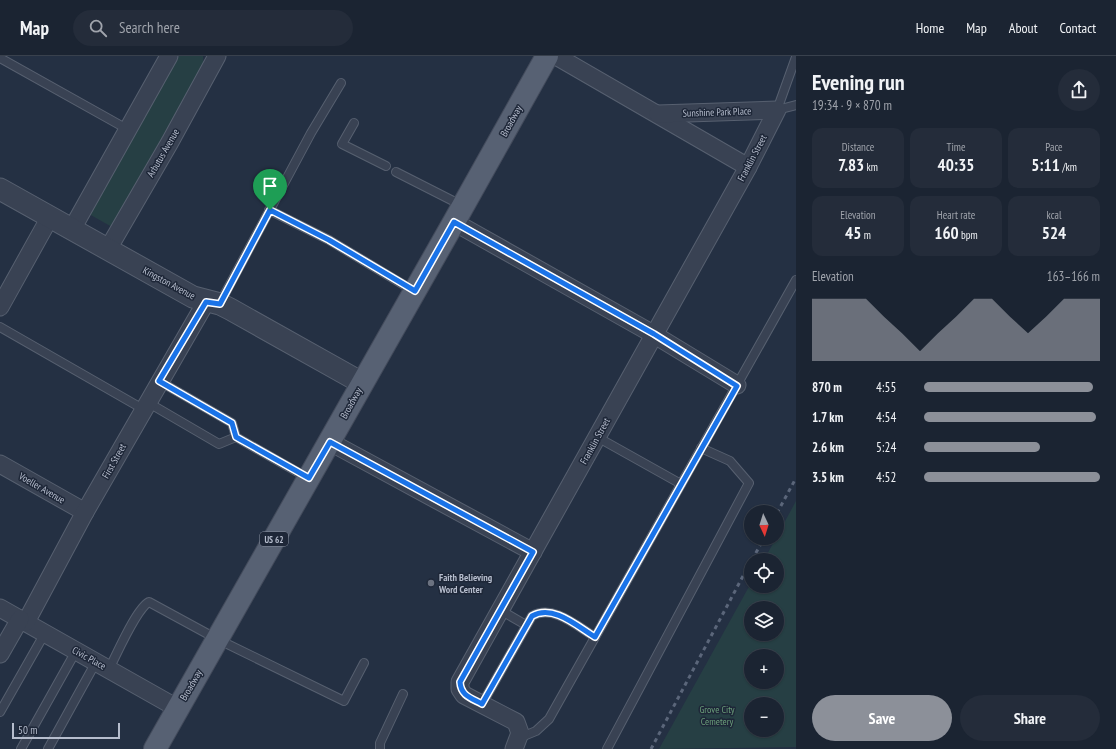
<!DOCTYPE html>
<meta charset="utf-8">
<style>
body{margin:0;font-family:"PT Sans Narrow",sans-serif;background:#242c3a;color:#f1f3f6;height:100vh;display:flex;flex-direction:column;font-size:15px;white-space:nowrap}
*{box-sizing:border-box;margin:0}
p{font-size:13px;color:#a0a4ac}
.icon{flex:none;width:22px;height:22px;fill:none;stroke:currentColor;stroke-width:2;stroke-linecap:round;stroke-linejoin:round}
.map{position:relative;flex:1;overflow:hidden}
.drawer{display:flex;flex-direction:column;background:#1b2432;width:320px}
.drawer>*{flex:none}
.needle{width:26px;rotate:176deg}
.fabs{position:absolute;left:744px;top:449px;display:grid;gap:8px}
.fabs a{display:grid;place-items:center;width:40px;height:40px;border-radius:50%;background:#1b2432;box-shadow:0 1px 3px #0004,0 0 0 1px #39414d;font-size:20px}
.scale{position:absolute;left:12px;bottom:10px;width:108px;box-sizing:border-box;padding-left:4px;border:2px solid #b6bdcd;border-top:0;font-size:11px;line-height:14px;white-space:nowrap;color:#b6bdcd;-webkit-text-stroke:3px #1e2738;paint-order:stroke}
.pin{position:absolute;display:grid;place-items:center;width:34px;height:34px;color:#fff;margin:-41px -17px;border-radius:50% 50% 50% 0;rotate:-45deg;box-shadow:0 0 4px #0007}
.pin .icon{rotate:45deg}
.round{display:grid;place-items:center;flex:none;width:42px;height:42px;border-radius:21px;background:#242c3a}
.head{display:flex;align-items:center;justify-content:space-between;height:68px;padding:0 16px}
h1{font-size:22px;font-weight:700;line-height:30px}
.figures{display:grid;grid-template-columns:repeat(3,1fr);gap:6px;height:68px;padding:4px 16px}
.figures div{display:grid;align-content:center;border-radius:10px;background:#242c3a;text-align:center}
.figures b{font-size:17px;font-weight:700}
.figures small{font-size:11px;font-weight:400}
.figures p{font-size:11px}
.chart{height:112px;padding:8px 16px}
.chart p{display:flex;justify-content:space-between}
.chart svg{width:100%;height:72px;margin-top:4px;fill:#8c9099;opacity:.7}
.primary-button{display:flex;gap:8px;margin-top:auto;padding:8px 16px}
.primary-button a{flex:1;height:46px;border-radius:24px;background:#8c9099;color:#fff;font-size:16px;font-weight:700;line-height:46px;text-align:center}
.primary-button a+a{background:#242c3a;color:#f1f3f6}
ul{padding:0 16px;list-style:none;font-size:13px}
li{display:grid;grid-template-columns:64px 48px 1fr;align-items:center;height:30px}
li i{height:10px;border-radius:5px;background:#8c9099}
header{display:flex;align-items:center;gap:24px;box-sizing:border-box;height:56px;padding:0 20px;background:#1b2432;border-bottom:1px solid #39414d}
header strong{font-size:19px}
nav{display:flex;gap:22px;margin-inline-start:auto;font-size:14px}
.search{width:280px;height:36px;background:#242c3a;display:flex;align-items:center;gap:10px;box-sizing:border-box;padding:0 14px;border-radius:22px;color:#a0a4ac;font-size:15px}
main{display:flex;flex:1;min-height:0}
.map>svg:first-child{display:block}
.green{fill:#263f44;fill-rule:evenodd}
.lines{fill:none;stroke-linecap:round;stroke-linejoin:round}
.service-casing{stroke:#576070;stroke-width:10}
.minor-casing{stroke:#576070;stroke-width:19}
.tertiary-casing{stroke:#576070;stroke-width:23}
.primary-casing{stroke:#434b5c;stroke-width:24}
.service{stroke:#394253;stroke-width:8}
.minor{stroke:#394253;stroke-width:17}
.tertiary{stroke:#394253;stroke-width:21}
.primary{stroke:#576173;stroke-width:22}
.rail{stroke:#5b667a;stroke-width:3;stroke-dasharray:4 4;stroke-linecap:butt}
.route-casing{stroke:#fff;stroke-width:8}
.route{stroke:#1a73e8;stroke-width:5}
.worship-dot{fill:#6b7280;stroke:#1e2738;stroke-width:1.5}
.labels{text-anchor:middle;dominant-baseline:central;stroke-width:3;stroke-linejoin:round;paint-order:stroke}
.shield{fill:#1e2738;stroke:#8890a0;stroke-width:1}
.shield-label{font-size:9px;font-weight:bold;fill:#b6bdcd}
.street-label{font-size:10px;fill:#b6bdcd;stroke:#1e2738}
.poi-label{font-size:10px;font-weight:bold;fill:#b6bdcd;stroke:#1e2738;text-anchor:start}
.park-label{font-size:10px;fill:#6b9f7a;stroke:#1e2738}
</style>
<header>
<strong>Map</strong>
<div class="search"><svg class="icon" aria-label="search" viewBox="0 0 24 24"><circle cx="10" cy="10" r="6"/><path d="M15 15l6 6"/></svg>Search here</div>
<nav><a>Home</a><a>Map</a><a>About</a><a>Contact</a></nav>
</header>
<main>
<div class="map">
<svg width="796" height="693" viewBox="0 0 796 693">
<rect width="100%" height="100%" fill="#243043"/>
<g class="green">
<path d="M179 0H203L204 12 112 171 89 158Z"/>
<path d="M796 445V691L659 693 751 527V530H777V504H764ZM751 552H777V578H751ZM751 600H777V626H751ZM751 648H777V674H751Z"/>
</g>
<g class="lines">
<defs>
<g id="service">
<path d="M0 2 127 73"/>
<path d="M777 54 796 1"/>
<path d="M777 54 796 49"/>
<path d="M354 67 342 88 386 110"/>
<path d="M396 116 463 150"/>
<path d="M269 154 329 184 414 235"/>
<path d="M220 247 311 77 341 27"/>
<path d="M0 271 143 353"/>
<path d="M159 325 232 367 236 381 308 422"/>
<path d="M147 346 219 388 236 381"/>
<path d="M597 381 681 428"/>
<path d="M500 554 526 569"/>
<path d="M109 613C117 598 136 553 149 546L217 583 344 645 364 607"/>
<path d="M482 648 532 560C553 548 577 570 595 581"/>
<path d="M0 656 45 577"/>
<path d="M519 682 536 675 549 663 796 224"/>
<path d="M21 693 76 595"/>
<path d="M48 693 96 606"/>
<path d="M380 693V687L403 638"/>
<path d="M607 693 749 427 730 405 701 392"/>
</g>
<g id="minor">
<path d="M556 0 748 111"/>
<path d="M454 166 653 278 737 329"/>
<path d="M72 173 169 0"/>
<path d="M108 193 170 86 217 0"/>
<path d="M0 251 50 161"/>
<path d="M330 386 533 496"/>
<path d="M0 408 85 456"/>
<path d="M0 552 177 652"/>
<path d="M26 566 85 456 206 246"/>
<path d="M0 598 20 563"/>
<path d="M514 693 520 677 516 666 464 639 460 633V626L748 111 777 54 658 58"/>
</g>
<path id="tertiary" d="M0 133 193 241 220 248 230 253 362 327"/>
<path id="primary" d="M155 693 454 166 547 0"/>
</defs>
<use href="#service" class="service-casing"/>
<use href="#minor" class="minor-casing"/>
<use href="#tertiary" class="tertiary-casing"/>
<use href="#primary" class="primary-casing"/>
<use href="#service" class="service"/>
<use href="#minor" class="minor"/>
<use href="#tertiary" class="tertiary"/>
<use href="#primary" class="primary"/>
<g class="rail">
<path d="M777 457 796 422"/>
<path d="M752 504 764 482"/>
<path d="M651 693 751 505"/>
</g>
</g>
<g class="lines">
<defs>
<path id="route" d="M270 154 329 184 415 235 454 166 654 278 737 330 595 581C577 570 553 548 532 560L482 648C471 642 461 640 460 626L533 496 330 386 309 422 236 381 232 367 159 325 206 246 220 248Z"/>
</defs>
<use href="#route" class="route-casing"/>
<use href="#route" class="route"/>
</g>
<circle class="worship-dot" cx="431" cy="527" r="4"/>
<g class="labels">
<rect class="shield" x="260" y="476" width="28" height="14" rx="3"/>
<g class="shield-label">
<text x="274" y="483">US 62</text>
</g>
<g class="street-label">
<text transform="translate(717 56) rotate(-2)">Sunshine Park Place</text>
<text transform="translate(511 65) rotate(-61)">Broadway</text>
<text transform="translate(163 97) rotate(-60)">Arbutus Avenue</text>
<text transform="translate(752 102) rotate(-62)">Franklin Street</text>
<text transform="translate(169 227) rotate(28)">Kingston Avenue</text>
<text transform="translate(351 347) rotate(-61)">Broadway</text>
<text transform="translate(595 385) rotate(-61)">Franklin Street</text>
<text transform="translate(114 405) rotate(-61)">First Street</text>
<text transform="translate(42 432) rotate(30)">Voeller Avenue</text>
<text transform="translate(89 602) rotate(29)">Civic Place</text>
<text transform="translate(191 629) rotate(-60)">Broadway</text>
</g>
<g class="poi-label">
<text x="439" y="521">Faith Believing<tspan x="439" dy="12">Word Center</tspan></text>
</g>
<g class="park-label">
<text x="717" y="653">Grove City<tspan x="717" dy="12">Cemetery</tspan></text>
</g>
</g>
</svg>
<div class="fabs">
<a><svg class="needle" viewBox="-14 -14 28 28"><path d="M0-13l5 13h-10z" fill="#e53935"/><path d="M0 13l5-13h-10z" fill="#a0a4ac"/></svg></a>
<a><svg class="icon" aria-label="locate" viewBox="0 0 24 24"><circle cx="12" cy="12" r="6"/><path d="M12 2v4M12 18v4M2 12h4M18 12h4"/></svg></a>
<a><svg class="icon" aria-label="layers" viewBox="0 0 24 24"><path d="M12 4l9 5-9 5-9-5zM3 14l9 5 9-5"/></svg></a>
<a>+</a>
<a>−</a>
</div>
<div class="scale">50 m</div>
<div class="pin" style="left:270px;top:154px;background:#1e9e55"><svg class="icon" aria-label="arrive" viewBox="0 0 24 24"><path d="M6 21V4h12l-3 4 3 4H6"/></svg></div>
</div>
<section class="drawer">
<div class="head"><div><h1>Evening run</h1><p>19:34 · 9 × 870 m</p></div><a class="round"><svg class="icon" aria-label="share" viewBox="0 0 24 24"><path d="M12 15V3M7 8l5-5 5 5M5 13v7h14v-7"/></svg></a></div>
<div class="figures">
<div><p>Distance</p><b>7.83<small> km</small></b></div>
<div><p>Time</p><b>40:35</b></div>
<div><p>Pace</p><b>5:11<small> /km</small></b></div>
</div>
<div class="figures">
<div><p>Elevation</p><b>45<small> m</small></b></div>
<div><p>Heart rate</p><b>160<small> bpm</small></b></div>
<div><p>kcal</p><b>524</b></div>
</div>
<div class="chart"><p><span>Elevation</span>163–166 m</p>
<svg viewBox="0 0 160 44" preserveAspectRatio="none"><path d="M0 44V6L10 6L20 6L30 6L40 17L50 27L60 38L70 27L80 17L90 6L100 6L110 17L120 27L130 17L140 6L150 6L160 6V44z"/></svg>
</div>
<ul>
<li><b>870 m</b>4:55<i style="width:96%"></i></li>
<li><b>1.7 km</b>4:54<i style="width:98%"></i></li>
<li><b>2.6 km</b>5:24<i style="width:66%"></i></li>
<li><b>3.5 km</b>4:52<i style="width:100%"></i></li>
</ul>
<div class="primary-button"><a>Save</a><a>Share</a></div>
</section>
</main>
